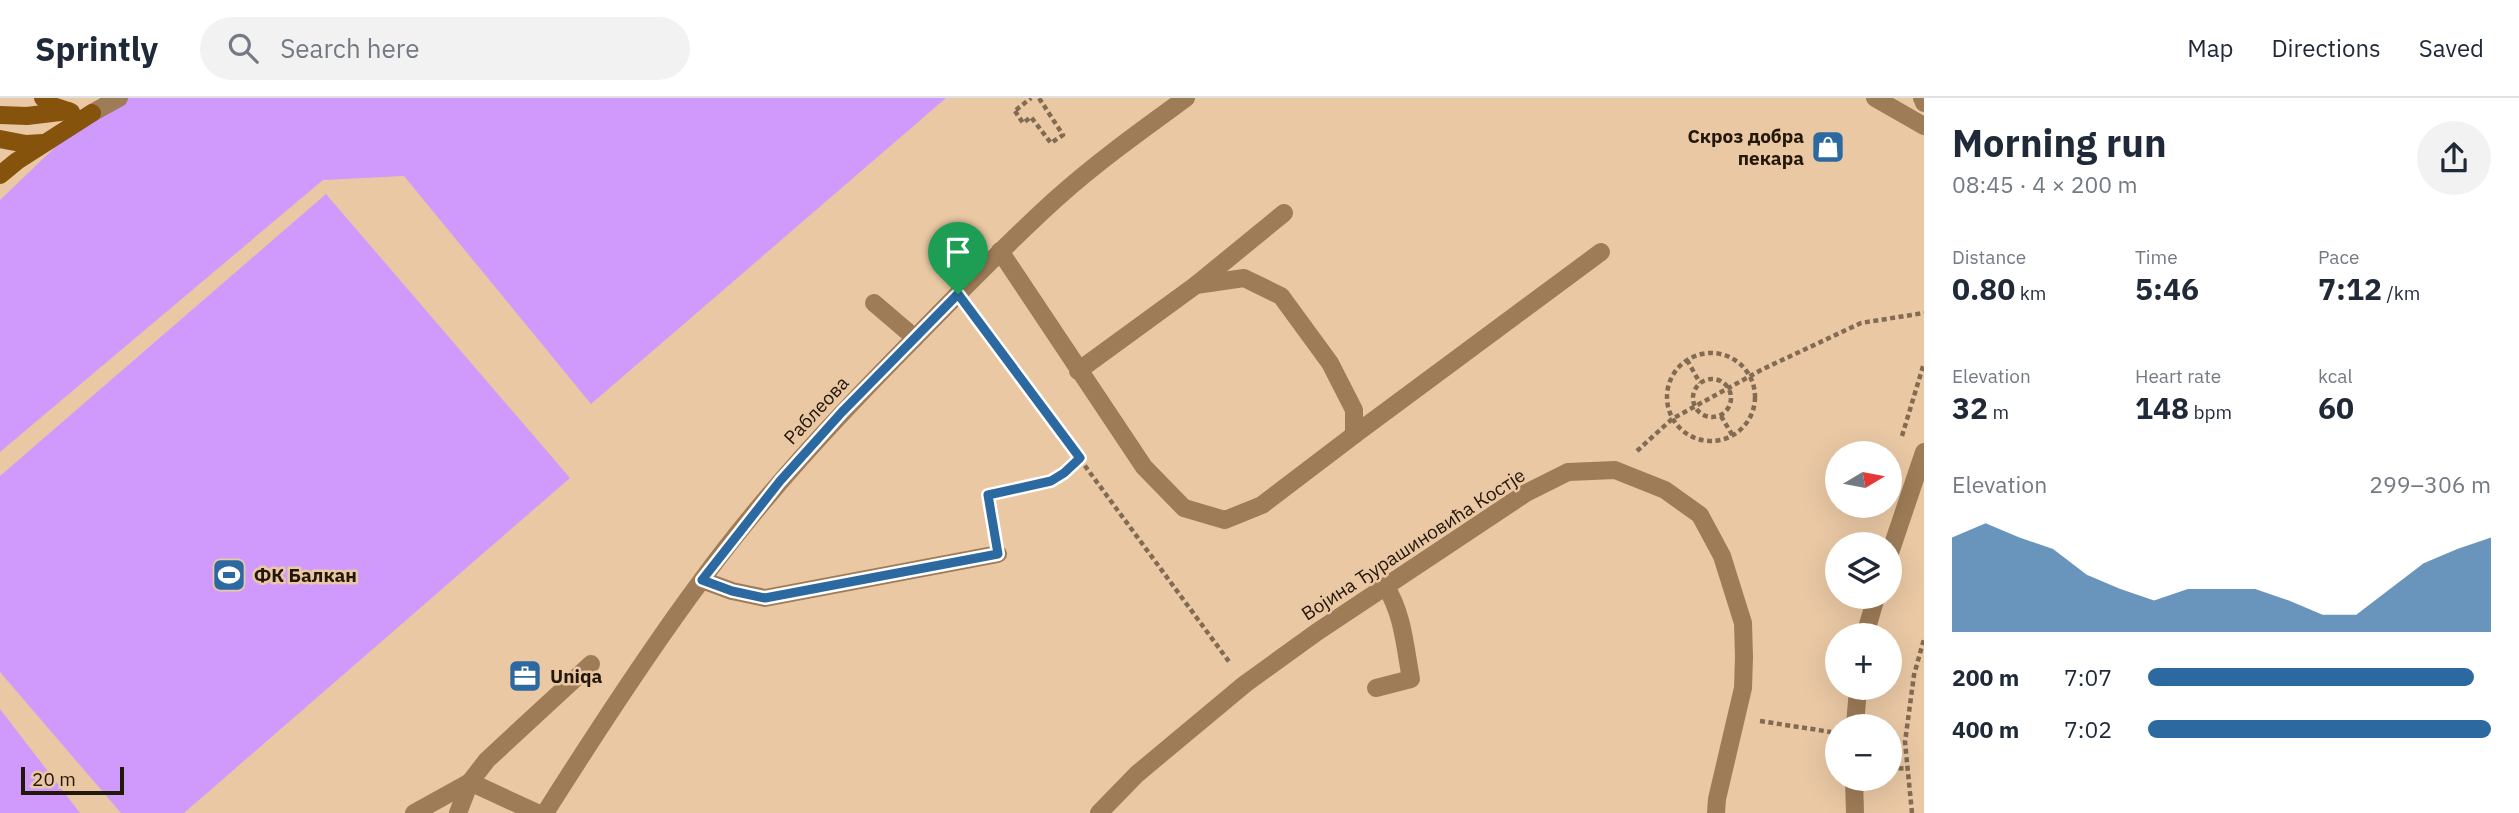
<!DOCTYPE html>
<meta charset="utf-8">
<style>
body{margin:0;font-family:"IBM Plex Sans",sans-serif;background:#f2f2f3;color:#1f2937;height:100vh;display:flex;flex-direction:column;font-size:26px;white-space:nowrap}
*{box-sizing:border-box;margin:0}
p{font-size:23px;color:#747a83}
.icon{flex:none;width:38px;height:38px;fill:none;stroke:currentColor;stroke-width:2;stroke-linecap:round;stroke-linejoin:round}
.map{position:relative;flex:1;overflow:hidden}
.drawer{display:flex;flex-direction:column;background:#fff;width:595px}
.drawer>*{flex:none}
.needle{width:46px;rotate:80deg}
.controls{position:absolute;left:1825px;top:343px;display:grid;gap:14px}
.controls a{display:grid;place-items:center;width:77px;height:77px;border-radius:50%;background:#fff;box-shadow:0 7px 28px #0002;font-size:35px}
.scale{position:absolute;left:21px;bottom:18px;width:103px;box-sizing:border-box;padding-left:7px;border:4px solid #23170a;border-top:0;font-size:19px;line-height:24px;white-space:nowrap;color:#23170a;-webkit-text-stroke:5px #eac8a4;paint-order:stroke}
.pin{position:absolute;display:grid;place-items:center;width:60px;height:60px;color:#fff;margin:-72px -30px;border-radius:50% 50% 50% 0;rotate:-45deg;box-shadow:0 0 7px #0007}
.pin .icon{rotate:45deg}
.round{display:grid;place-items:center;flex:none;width:74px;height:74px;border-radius:37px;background:#f2f2f3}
.head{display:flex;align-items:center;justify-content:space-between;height:119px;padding:0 28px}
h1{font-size:38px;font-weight:700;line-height:52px}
.figures{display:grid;grid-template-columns:repeat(3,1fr);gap:10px;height:119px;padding:7px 28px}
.figures div{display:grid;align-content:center}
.figures b{font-size:30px;font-weight:700}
.figures small{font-size:19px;font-weight:400}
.figures p{font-size:19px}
.chart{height:196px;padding:14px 28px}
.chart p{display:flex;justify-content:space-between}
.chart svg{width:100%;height:126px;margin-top:7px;fill:#2b69a0;opacity:.7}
ul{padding:0 28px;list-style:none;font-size:23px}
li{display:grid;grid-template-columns:112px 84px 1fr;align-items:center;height:52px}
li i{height:18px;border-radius:9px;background:#2b69a0}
header{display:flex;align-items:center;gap:42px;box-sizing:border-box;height:98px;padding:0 35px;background:#fff;border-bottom:2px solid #e0e1e3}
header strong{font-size:33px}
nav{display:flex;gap:38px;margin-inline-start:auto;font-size:24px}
.search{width:490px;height:63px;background:#f2f2f3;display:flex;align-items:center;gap:18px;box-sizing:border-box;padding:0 24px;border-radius:38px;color:#747a83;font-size:26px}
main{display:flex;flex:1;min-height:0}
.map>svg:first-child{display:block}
.green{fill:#d09afd}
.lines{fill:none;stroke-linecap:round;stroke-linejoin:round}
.path{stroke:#826b53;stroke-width:4.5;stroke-dasharray:5 3.5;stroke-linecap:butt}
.service{stroke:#9e7c57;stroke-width:18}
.minor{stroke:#9e7c57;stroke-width:18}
.tertiary{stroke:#9e7c57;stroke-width:18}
.secondary{stroke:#85530c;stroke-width:18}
.route-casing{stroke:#fff;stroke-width:14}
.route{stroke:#2b69a0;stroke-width:9}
.labels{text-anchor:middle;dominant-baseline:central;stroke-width:5;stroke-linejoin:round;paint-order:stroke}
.poi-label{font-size:19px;font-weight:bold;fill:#23170a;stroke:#eac8a4;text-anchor:start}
.street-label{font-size:19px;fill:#23170a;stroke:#eac8a4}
</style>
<header>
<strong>Sprintly</strong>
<div class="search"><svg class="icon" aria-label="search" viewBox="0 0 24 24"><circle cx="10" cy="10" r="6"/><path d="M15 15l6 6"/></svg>Search here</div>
<nav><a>Map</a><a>Directions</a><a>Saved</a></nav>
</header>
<main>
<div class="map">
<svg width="1924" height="715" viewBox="0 0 1924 715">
<rect width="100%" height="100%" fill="#eac8a4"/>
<g class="green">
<path d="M115 0H946L591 306 404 78 323 82 0 354V102L94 12Z"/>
<path d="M326 96 570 380 184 715H121L0 574V378Z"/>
<path d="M0 611 80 715H0Z"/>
</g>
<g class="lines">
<g class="path">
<path d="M1016 12 1031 0"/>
<path d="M1015 13 1023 25 1031 19 1051 45 1063 37 1039 0"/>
<path d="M974 217 1230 565"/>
<circle cx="1711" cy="299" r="44"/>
<path d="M1687 262 1700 285"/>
<circle cx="1712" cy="300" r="19"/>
<path d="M1721 318 1733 338"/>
<path d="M1902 338 1924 265"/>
<path d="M1637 353 1672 321 1763 271 1861 225 1924 215"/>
<path d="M994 431 988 397 1051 382 1064 375 1080 360"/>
<path d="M1760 623 1831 634"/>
<path d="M1830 668 1831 642"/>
<path d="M1890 671 1908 670"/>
<path d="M1912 715 1905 644 1914 577 1924 541"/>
</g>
<g class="service">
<path d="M1922 0 1924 5"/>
<path d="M1000 153 1144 369 1184 410 1225 422 1262 407 1354 337V312L1330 265 1281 198 1244 180 1196 187 1078 273"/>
<path d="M1196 187 1284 115"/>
<path d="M874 205 915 240"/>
<path d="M1354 337 1601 154"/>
<path d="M702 482 732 493 765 500 998 456"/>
<path d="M1376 590 1411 581C1405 549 1403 516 1386 489"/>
<path d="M414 715 470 684"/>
<path d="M458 715 470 684"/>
<path d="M537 715 470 684 487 662 591 566"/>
</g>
<g class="minor">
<path d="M92 15 119 0"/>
<path d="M1099 715 1137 676 1245 586 1317 534 1526 395 1568 374 1615 372 1665 392 1700 417 1722 458 1743 525 1744 559 1743 590 1717 701 1716 715"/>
</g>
<g class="tertiary">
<path d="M1875 0 1924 28"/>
<path d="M1890 455 1924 354"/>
<path d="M1865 537 1876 499"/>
<path d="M1855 628 1858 590"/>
<path d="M1854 681 1855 715"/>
<path d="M545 715C595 636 646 557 701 483 764 397 836 320 910 245 958 196 1006 146 1057 100 1097 64 1142 32 1186 0"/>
</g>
<g class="secondary">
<path d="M43 0 53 8 71 14"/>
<path d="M0 17 27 18 68 13"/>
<path d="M0 41 26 46 43 45"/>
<path d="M0 77 17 63 92 15"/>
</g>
</g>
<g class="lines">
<defs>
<path id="route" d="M958 196 1080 360 1064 375 1051 383 988 397 998 456 765 500 732 493 702 482 780 383 842 314Z"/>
</defs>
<use href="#route" class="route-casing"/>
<use href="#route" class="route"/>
</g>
<defs>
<symbol id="shop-square" viewBox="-11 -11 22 22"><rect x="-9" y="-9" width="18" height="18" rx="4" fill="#2b69a0" stroke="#eac8a4"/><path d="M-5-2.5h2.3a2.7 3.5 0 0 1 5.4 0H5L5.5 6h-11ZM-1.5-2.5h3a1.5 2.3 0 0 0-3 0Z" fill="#fff"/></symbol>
<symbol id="stadium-square" viewBox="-11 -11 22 22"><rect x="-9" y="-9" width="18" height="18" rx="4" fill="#2b69a0" stroke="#eac8a4"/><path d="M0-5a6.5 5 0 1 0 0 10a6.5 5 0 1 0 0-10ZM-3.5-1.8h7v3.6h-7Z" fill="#fff"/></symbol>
<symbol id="office-square" viewBox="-11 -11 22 22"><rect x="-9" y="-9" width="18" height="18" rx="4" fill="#2b69a0" stroke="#eac8a4"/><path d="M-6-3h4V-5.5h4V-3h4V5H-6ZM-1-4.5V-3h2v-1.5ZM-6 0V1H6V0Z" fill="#fff"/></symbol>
</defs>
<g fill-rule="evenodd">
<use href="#shop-square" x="1809" y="30" width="38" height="38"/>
<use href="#stadium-square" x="210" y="458" width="38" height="38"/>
<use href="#office-square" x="506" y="559" width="38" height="38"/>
</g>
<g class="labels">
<g class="poi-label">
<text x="1804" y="38" text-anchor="end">Скроз добра<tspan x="1804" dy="22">пекара</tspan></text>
<text x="254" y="477">ФК Балкан</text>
<text x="550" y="578">Uniqa</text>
</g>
<g class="street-label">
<text transform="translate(816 312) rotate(-47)">Раблеова</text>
<text transform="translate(1413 446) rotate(-33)">Војина Ђурашиновића Костје</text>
</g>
</g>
</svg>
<div class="controls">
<a><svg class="needle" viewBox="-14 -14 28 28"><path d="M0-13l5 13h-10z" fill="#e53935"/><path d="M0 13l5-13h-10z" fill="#747a83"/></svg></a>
<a><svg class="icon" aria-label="layers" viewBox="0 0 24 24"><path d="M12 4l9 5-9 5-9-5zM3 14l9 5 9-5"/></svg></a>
<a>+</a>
<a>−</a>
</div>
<div class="scale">20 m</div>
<div class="pin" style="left:958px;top:196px;background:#1e9e55"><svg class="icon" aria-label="arrive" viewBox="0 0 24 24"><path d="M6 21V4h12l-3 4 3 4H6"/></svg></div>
</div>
<section class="drawer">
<div class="head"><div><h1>Morning run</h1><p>08:45 · 4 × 200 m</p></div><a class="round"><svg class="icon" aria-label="share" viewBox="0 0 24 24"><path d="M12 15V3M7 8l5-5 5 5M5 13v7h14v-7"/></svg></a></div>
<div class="figures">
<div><p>Distance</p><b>0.80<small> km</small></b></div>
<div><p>Time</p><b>5:46</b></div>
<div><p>Pace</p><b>7:12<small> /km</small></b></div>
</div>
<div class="figures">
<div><p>Elevation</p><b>32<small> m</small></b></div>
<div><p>Heart rate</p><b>148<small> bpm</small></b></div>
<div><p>kcal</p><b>60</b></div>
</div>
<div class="chart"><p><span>Elevation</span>299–306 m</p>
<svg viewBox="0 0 160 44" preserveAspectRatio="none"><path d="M0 44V11L10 6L20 11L30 15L40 24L50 29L60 33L70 29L80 29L90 29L100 33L110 38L120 38L130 29L140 20L150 15L160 11V44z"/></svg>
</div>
<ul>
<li><b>200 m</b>7:07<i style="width:95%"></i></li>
<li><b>400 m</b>7:02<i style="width:100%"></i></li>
</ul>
</section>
</main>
